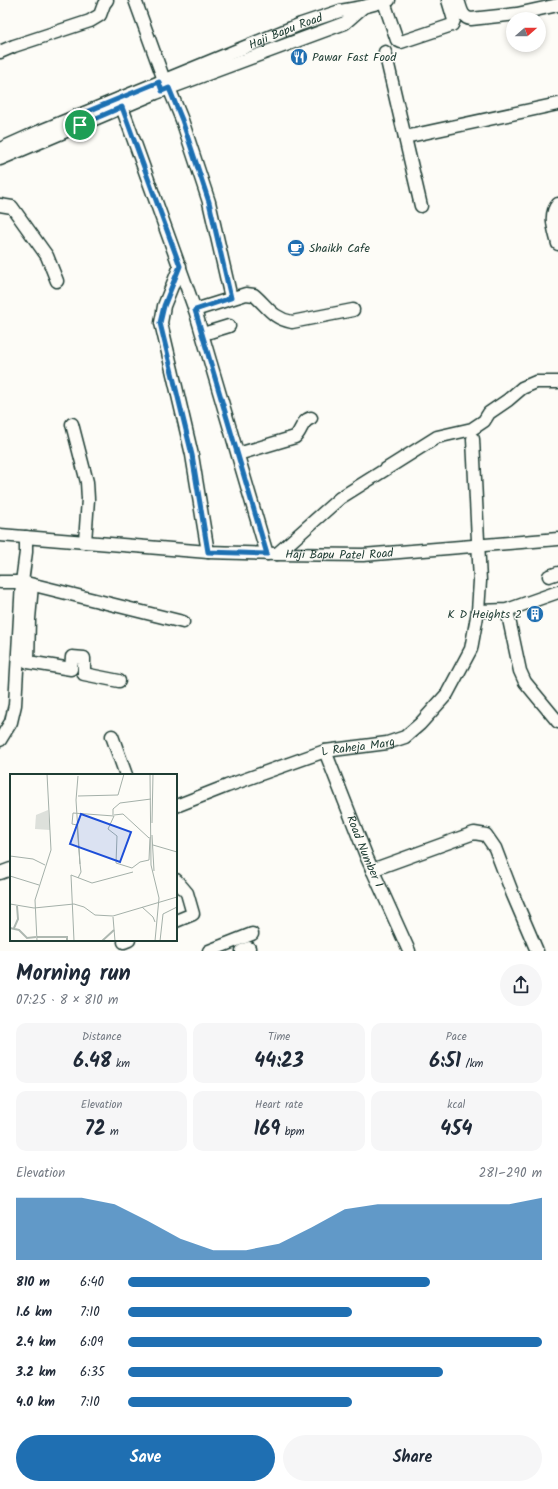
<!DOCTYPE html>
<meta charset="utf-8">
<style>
body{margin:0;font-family:Kalam,sans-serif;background:#f6f6f7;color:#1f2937;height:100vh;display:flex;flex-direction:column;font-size:15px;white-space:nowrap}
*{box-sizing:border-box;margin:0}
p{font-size:13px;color:#747a83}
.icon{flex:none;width:22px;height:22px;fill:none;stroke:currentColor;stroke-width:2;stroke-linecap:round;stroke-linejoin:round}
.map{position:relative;height:951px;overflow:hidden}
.sheet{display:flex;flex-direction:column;background:#fff;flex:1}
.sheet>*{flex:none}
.needle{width:26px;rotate:70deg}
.fabs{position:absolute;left:506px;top:12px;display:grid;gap:8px}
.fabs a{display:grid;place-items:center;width:40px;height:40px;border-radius:50%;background:#fff;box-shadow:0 2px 6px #0003;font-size:20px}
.pin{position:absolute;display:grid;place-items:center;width:34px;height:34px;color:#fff;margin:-17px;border:2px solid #fff;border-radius:50%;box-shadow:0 1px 4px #0007}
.round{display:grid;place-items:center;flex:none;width:42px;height:42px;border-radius:21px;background:#f6f6f7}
.overview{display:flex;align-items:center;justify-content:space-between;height:68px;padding:0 16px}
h1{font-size:22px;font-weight:700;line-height:30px}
.stats{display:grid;grid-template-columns:repeat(3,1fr);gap:6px;height:68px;padding:4px 16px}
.stats div{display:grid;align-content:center;border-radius:10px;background:#f6f6f7;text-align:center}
.stats b{font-size:20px;font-weight:700}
.stats small{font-size:11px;font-weight:400}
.stats p{font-size:11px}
.chart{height:112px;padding:8px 16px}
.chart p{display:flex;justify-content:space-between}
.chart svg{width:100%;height:72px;margin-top:4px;fill:#1f6fb2;opacity:.7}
.primary-button{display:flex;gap:8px;margin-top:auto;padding:8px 16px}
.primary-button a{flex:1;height:46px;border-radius:24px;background:#1f6fb2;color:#fff;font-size:16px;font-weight:700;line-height:46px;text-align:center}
.primary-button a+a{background:#f6f6f7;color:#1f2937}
ul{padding:0 16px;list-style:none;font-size:13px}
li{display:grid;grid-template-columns:64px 48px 1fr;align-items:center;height:30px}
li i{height:10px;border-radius:5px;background:#1f6fb2}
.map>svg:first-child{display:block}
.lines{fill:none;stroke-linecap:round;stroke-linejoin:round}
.minor-casing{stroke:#1f3d34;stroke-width:15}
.minor{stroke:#fdfcf7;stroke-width:12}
.route-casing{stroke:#fff;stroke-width:8}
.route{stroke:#1f6fb2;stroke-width:5}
.labels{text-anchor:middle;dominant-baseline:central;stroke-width:3;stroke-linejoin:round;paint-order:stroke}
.street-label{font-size:12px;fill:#1f3d34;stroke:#fdfcf7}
.poi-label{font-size:12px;fill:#1f3d34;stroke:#fdfcf7;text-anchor:start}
.inset-river{fill:none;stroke:#aeb8b1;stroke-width:2}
.inset-road{fill:none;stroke:#a4b0a9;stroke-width:1}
.view{fill:#1d4ed8;fill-opacity:0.15;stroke:#1d4ed8;stroke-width:2}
.inset-edge{fill:none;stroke:#1f3d34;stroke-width:2}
</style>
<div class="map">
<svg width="558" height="951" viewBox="0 0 558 951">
<rect width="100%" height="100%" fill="#fdfcf7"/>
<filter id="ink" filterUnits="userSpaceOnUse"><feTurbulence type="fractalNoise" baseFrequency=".025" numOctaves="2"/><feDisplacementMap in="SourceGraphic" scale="8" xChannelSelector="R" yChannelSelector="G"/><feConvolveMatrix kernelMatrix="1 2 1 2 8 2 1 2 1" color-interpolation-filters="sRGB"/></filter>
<g filter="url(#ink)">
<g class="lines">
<defs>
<g id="minor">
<path d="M135 0 164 80"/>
<path d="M458 0C461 9 462 18 471 19L517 14 558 5"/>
<path d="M384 2 397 40 401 42 452 25 454 20 448 0"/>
<path d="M0 52 14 46 90 21 100 15 104 4 107 0"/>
<path d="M385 52 421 206"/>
<path d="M169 88 182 120 209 202 231 298"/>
<path d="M119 99 195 310 267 554"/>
<path d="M405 137 558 104"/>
<path id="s1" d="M0 149 38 132 301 24 340 11 363 7 389 0"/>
<path d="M0 159 156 93 345 23 362 8"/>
<path d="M558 204C548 215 555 231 558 244"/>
<path d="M0 205 12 207 47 256 57 281"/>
<path d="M180 266 164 306 161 323 192 455 208 552"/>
<path d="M195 310 246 294 254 295C268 307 272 318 292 322L353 310"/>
<path d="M203 334 229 326"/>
<path d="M72 424 87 482 88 499 85 542"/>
<path d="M238 454 295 437C302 431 301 421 311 418"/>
<path id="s2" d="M0 535 208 552 277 554 363 555 558 539"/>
<path d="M277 554 340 498 437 437 472 429 484 421 489 413 508 400 522 388 536 382H558"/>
<path d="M549 576 558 573"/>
<path d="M0 582H22L183 622"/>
<path d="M32 585 29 619 28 662 71 669 72 657 84 658V674L119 681"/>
<path d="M507 610 520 671 525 682 558 722"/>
<path d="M478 611 507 610 558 592"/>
<path d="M112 736 126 775"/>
<path d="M0 740 11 722 15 705 22 582 26 552V537"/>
<path id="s3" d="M325 751 367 858 409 951"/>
<path id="s4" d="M176 806 227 786 325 751 387 743 405 737 420 724 447 694 471 649 478 611 480 581 473 439"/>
<path d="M372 870 474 833 486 835 495 848 513 895 537 951"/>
<path d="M0 873 11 869"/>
<path d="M176 880 187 893 193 914 176 921"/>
<path d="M124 942 129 940"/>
<path d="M209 951 252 934"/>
<path d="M242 951 249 948"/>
</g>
</defs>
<use href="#minor" class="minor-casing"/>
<use href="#minor" class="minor"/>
</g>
</g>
<g class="lines" filter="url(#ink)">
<defs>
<path id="route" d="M159 82 162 91 169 88 182 120 209 202 231 298 195 310 267 554 208 552 192 455 160 323 164 306 180 266 122 107 73 128 69 119Z"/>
</defs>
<use href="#route" class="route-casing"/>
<use href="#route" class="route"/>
</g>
<defs>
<symbol id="restaurant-disc" viewBox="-11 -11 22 22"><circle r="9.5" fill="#1f6fb2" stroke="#fdfcf7"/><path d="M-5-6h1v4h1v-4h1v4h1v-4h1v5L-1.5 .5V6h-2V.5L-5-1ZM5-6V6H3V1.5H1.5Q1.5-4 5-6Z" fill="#fff"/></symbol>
<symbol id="cafe-disc" viewBox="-11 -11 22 22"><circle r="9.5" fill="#1f6fb2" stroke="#fdfcf7"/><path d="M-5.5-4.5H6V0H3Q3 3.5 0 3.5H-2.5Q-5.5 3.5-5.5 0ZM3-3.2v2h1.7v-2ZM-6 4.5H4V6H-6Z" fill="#fff"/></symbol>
<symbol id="building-disc" viewBox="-11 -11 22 22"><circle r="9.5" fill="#1f6fb2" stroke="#fdfcf7"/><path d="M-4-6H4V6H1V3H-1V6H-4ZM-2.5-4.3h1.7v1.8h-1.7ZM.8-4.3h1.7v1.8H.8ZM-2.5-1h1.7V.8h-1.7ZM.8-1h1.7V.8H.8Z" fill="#fff"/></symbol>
</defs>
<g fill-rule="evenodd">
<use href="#restaurant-disc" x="289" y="47" width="20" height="20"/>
<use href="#cafe-disc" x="286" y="238" width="20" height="20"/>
<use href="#building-disc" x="525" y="604" width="20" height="20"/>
</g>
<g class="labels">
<g class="street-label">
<text stroke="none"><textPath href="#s1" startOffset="309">Haji Bapu Road</textPath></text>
<text stroke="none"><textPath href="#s2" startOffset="340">Haji Bapu Patel Road</textPath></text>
<text stroke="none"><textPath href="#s4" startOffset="192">L Raheja Marg</textPath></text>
<text stroke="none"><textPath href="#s3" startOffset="108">Road Number 1</textPath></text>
</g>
<g class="poi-label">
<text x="312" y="57">Pawar Fast Food</text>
<text x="309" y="248">Shaikh Cafe</text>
<text x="522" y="614" text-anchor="end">K D Heights 2</text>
</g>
</g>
<g transform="translate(10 774)">
<rect width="167" height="167" fill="#fdfcf7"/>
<path d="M38 36 40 56 25 55 26 41Z" fill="#dde0db"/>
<path class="inset-river" d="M0 154 9 156 17 164 26 163M4 154 8 145 7 132M27 163H57V167M92 167 104 156"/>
<path class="inset-road" d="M140 0 141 91 149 124 145 167M0 7V27M68 22 108 21 114 0M103 41V35L110 29 141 25M104 41 113 40 139 64M104 42 98 55 107 62 106 89 122 94M142 49 143 0M67 51 70 90 66 26 68 2M67 51 62 50 63 39 104 42M142 61 144 97M143 71 167 78M0 72V87M0 82 23 85 35 91M139 86 140 63M122 94 130 88 139 86M0 102 29 111M68 104 71 98 70 90M0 130 24 134 64 130 74 133 85 141 103 142 167 123M132 133 143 143 145 148M103 143 105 167M27 167 25 126 41 76 37 0M64 167 61 101 82 109 123 98M150 167 153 140 167 133"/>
<path class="view" d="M71 40 121 58 110 88 60 70Z"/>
<rect width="167" height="167" class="inset-edge"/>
</g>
</svg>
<div class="fabs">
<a><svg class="needle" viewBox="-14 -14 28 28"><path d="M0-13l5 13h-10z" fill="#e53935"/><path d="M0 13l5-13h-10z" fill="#747a83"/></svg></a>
</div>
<div class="pin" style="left:80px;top:125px;background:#1e9e55"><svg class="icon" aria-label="arrive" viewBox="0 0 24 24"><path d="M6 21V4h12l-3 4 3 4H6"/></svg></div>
</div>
<section class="sheet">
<div class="overview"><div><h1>Morning run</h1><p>07:25 · 8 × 810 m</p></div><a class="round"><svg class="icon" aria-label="share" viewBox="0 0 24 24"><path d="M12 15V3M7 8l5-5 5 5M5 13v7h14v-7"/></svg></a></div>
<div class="stats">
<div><p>Distance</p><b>6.48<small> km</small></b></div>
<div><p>Time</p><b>44:23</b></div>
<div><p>Pace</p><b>6:51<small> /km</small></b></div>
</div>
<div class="stats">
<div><p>Elevation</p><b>72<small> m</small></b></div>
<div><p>Heart rate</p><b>169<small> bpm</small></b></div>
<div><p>kcal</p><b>454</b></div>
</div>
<div class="chart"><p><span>Elevation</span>281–290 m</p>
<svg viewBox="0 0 160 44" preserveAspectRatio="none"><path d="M0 44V6L10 6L20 6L30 10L40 20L50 31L60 38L70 38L80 34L90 24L100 13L110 10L120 10L130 10L140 10L150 10L160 6V44z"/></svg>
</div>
<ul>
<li><b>810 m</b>6:40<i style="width:73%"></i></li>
<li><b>1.6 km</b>7:10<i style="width:54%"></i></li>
<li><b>2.4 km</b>6:09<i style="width:100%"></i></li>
<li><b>3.2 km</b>6:35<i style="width:76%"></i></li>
<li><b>4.0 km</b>7:10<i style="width:54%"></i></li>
</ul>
<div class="primary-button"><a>Save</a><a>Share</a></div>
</section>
